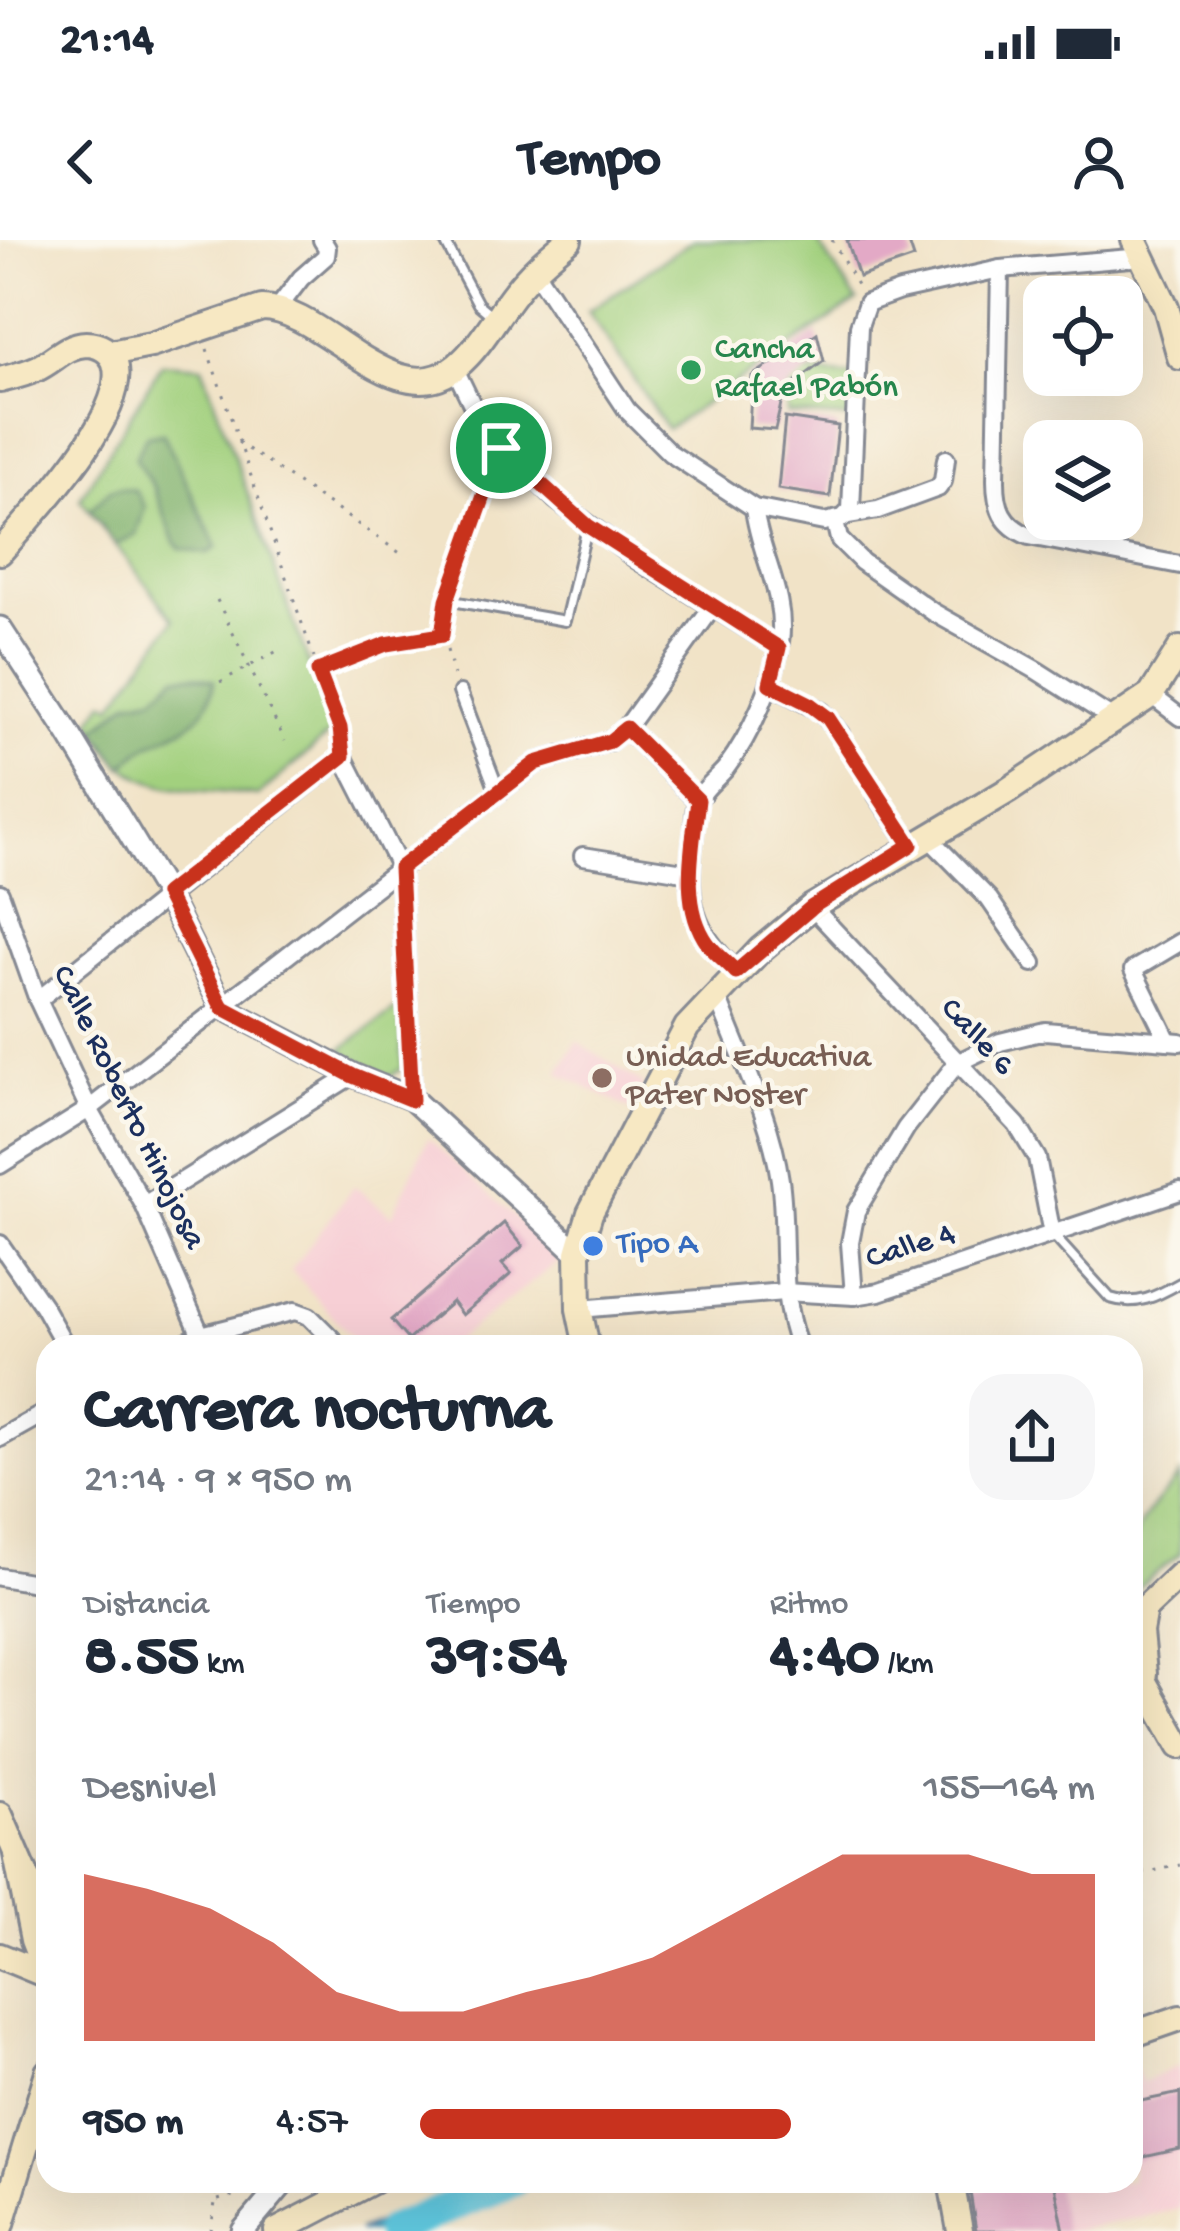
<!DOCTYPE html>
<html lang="es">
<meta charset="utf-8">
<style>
body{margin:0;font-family:"Gochi Hand",sans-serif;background:#f6f6f7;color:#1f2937;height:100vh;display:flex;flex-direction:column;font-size:45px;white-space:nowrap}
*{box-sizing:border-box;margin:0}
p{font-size:39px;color:#747a83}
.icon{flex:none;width:66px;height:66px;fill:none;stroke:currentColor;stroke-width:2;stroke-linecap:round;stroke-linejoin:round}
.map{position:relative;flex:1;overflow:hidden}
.sheet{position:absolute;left:36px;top:1095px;width:1107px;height:858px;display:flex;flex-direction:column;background:#fff;border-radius:36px;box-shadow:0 12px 48px #0002}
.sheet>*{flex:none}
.tools{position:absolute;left:1023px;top:36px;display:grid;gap:24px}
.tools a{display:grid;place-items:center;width:120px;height:120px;border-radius:24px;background:#fff;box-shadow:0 12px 48px #0002;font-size:60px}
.pin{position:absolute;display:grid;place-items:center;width:102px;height:102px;color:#fff;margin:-51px;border:6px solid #fff;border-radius:50%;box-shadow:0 3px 12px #0007}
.round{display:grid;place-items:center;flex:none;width:126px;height:126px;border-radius:36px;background:#f6f6f7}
.summary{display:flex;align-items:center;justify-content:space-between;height:204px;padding:0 48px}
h1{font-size:66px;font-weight:700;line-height:90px}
.figures{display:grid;grid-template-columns:repeat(3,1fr);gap:18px;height:204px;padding:12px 48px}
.figures div{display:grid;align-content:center}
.figures b{font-size:60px;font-weight:700}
.figures small{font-size:33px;font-weight:400}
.figures p{font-size:33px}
.chart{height:336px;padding:24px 48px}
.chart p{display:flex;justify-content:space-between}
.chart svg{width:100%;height:216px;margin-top:12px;fill:#c8321e;opacity:.7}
ul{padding:0 48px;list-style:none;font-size:39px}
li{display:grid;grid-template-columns:192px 144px 1fr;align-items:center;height:90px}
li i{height:30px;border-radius:15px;background:#c8321e}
.status{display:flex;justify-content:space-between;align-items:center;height:84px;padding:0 60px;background:#fff;direction:ltr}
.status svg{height:33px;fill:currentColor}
header{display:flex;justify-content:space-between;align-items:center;height:156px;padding:0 48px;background:#fff;font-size:54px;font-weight:700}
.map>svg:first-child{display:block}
.built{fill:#f7cfd5}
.green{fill:#a2d07e;stroke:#5e806e;stroke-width:3}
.forest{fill:#81b26d;stroke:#4e7066;stroke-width:3}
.water{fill:#5fc6dd;stroke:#3d7a9e;stroke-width:3}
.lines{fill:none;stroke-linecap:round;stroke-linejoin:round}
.river{stroke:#5fc6dd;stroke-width:33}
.building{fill:#e3a9c6}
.service-casing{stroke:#868992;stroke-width:14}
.pedestrian-casing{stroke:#868992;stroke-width:18}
.minor-casing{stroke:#868992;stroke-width:22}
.tertiary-casing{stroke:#868992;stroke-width:27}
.secondary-casing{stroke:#868992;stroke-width:30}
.path{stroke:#868992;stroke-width:3;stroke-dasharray:3 9;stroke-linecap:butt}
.service{stroke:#fff;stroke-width:8}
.pedestrian{stroke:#fff;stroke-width:12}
.minor{stroke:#fff;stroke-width:16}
.tertiary{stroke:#fff;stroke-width:21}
.secondary{stroke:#f7e8c3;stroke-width:24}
.route-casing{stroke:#fff;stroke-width:24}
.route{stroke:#c8321e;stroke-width:15}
.leisure-dot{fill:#2e9e5b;stroke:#fbf7ec;stroke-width:4.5}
.education-dot{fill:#8d6e63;stroke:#fbf7ec;stroke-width:4.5}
.shop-dot{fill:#3f7fe0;stroke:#fbf7ec;stroke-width:4.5}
.labels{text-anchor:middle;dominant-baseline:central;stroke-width:9;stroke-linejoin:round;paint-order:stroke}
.leisure-label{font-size:33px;fill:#27864d;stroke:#fbf7ec;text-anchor:start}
.street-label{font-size:33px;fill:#1b2f5e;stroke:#fbf7ec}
.education-label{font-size:33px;fill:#785e54;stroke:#fbf7ec;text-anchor:start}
.shop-label{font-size:33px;fill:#366cbe;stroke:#fbf7ec;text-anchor:start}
</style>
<div class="status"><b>21:14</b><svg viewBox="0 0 49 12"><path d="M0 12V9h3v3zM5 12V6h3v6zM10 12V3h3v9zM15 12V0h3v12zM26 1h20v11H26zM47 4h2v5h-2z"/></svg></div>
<header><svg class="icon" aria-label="back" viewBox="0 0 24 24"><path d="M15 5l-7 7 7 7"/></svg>Tempo<svg class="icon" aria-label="person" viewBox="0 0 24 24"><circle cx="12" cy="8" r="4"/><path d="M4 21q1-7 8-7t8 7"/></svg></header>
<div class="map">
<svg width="1180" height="1991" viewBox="0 0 1180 1991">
<rect width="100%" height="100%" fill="#fbf7ec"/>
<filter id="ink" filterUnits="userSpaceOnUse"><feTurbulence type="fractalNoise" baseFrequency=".00833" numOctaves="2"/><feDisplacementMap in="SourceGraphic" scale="24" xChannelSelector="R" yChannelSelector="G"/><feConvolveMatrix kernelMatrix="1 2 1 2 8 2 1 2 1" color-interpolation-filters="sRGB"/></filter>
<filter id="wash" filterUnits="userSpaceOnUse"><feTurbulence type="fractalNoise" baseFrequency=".004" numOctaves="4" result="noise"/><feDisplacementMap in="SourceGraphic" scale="48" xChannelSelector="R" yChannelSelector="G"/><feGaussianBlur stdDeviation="2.7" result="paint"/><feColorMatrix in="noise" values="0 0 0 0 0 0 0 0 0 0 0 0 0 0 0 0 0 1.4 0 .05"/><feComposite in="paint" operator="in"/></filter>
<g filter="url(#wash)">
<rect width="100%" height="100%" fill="#f1e3c7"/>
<g class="built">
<path d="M577 801 643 844 631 870 558 833Z"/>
<path d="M428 898 561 1020 447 1107H361L291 1030 354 946 392 976Z"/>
<path d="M1131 1819 1142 1843 1180 1825V1969L1072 1991H968L958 1941H1131Z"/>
</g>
<g class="green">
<path d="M693 0H816L857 61 667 189 588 71Z"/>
<path d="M162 123 202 126 333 491 258 556C185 546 126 559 91 481L105 461 113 465 174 380 80 259Z"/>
<path d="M790 131 855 136 852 179 787 174Z"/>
<path d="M400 766 403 828 389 837 340 810Z"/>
<path d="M1180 1235V1314L1131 1353C1131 1284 1136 1286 1180 1235Z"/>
</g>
<g class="forest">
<path d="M163 193 217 307 207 314 181 309 175 302 154 248 135 219 146 196Z"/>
<path d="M120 248 135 250 145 267 136 294 115 305 89 271 110 250Z"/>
<path d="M194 435 214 440C209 481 186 487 154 502 142 507 132 519 122 527L95 490 129 461 155 456 175 436Z"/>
</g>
<path class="water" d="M475 1941H512L392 1991H358Z"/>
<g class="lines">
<path class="river" d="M391 1991 512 1941"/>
</g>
<g id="blocks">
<g class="building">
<path d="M847 0H908L914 18 859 37Z"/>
<path d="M817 93 824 121 784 151 775 190 749 188 752 136Z"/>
<path d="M785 178 838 186 830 257 778 249Z"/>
<path d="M504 983 523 1006 502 1024 511 1034 462 1075 452 1062 408 1100 391 1080Z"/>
<path d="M1180 1853V1909L1131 1920V1863Z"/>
<path d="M985 1941H1054L1064 1991H976L970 1952 986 1949Z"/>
</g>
</g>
</g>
<g filter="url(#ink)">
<use href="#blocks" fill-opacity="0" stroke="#868992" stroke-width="3"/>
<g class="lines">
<defs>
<g id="service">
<path d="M444 0 478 64 490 74"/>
<path d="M447 360 565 381 587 288"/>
<path d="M442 395 447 360 501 209"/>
<path d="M1053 995 1110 1058C1137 1067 1157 1056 1180 1043"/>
</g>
<path id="pedestrian" d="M460 452 498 552"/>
<g id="minor">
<path d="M1000 29 996 240C996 267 1002 285 1029 296L1180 325"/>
<path d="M535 31 627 170 670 213 754 268 824 282 843 278 851 270 859 86 867 63 900 51 1000 29 1143 17"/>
<path d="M278 68 301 38 326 16 327 8 322 0"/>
<path d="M455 129 483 187 556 260 637 320 779 408"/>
<path d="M848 275 878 270 938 248 943 241 946 219"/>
<path d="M835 282 839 299 862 322 933 372 1036 430 1113 479"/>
<path d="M770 444 822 472 840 494"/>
<path d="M1151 455 1180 477"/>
<path d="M626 488 697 560"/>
<path d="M877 555 911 605"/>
<path d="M927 596 989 659 1033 723"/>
<path d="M583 616 690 633"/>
<path d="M0 653 38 760 89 869 144 965 206 1107"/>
<path d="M812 667 1017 885 1037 918 1052 994"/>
<path d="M737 732C691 687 687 662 693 600 695 588 694 574 697 563 701 550 717 539 726 528 752 493 773 444 780 402 787 356 759 313 754 268"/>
<path d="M716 753C738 813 771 876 780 940 788 996 777 1052 799 1107"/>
<path d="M38 760 343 516 400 628 412 859"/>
<path d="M1168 801 1133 730 1180 702"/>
<path d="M0 925 89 869 536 523 610 501 626 488 712 368"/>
<path d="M144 965 353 835"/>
<path d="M0 1004 43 1066 66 1107"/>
<path d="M854 1056 850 1003 856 971 906 888 957 823 1000 802 1045 791 1180 802"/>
<path d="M579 1069 784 1052 854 1056 879 1052 1180 951"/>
<path d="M176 1107 201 1095 295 1071 309 1076 340 1107"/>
<path d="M0 1198 48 1171"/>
<path d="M0 1337 48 1345"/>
</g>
<g id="tertiary">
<path d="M0 388 69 494 166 654 222 767 353 835 412 859 578 1013"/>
<path d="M243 1991 285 1941"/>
</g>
<g id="secondary">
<path d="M1134 0 1166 67 1180 117"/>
<path d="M110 113 151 105 262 68C324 68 395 178 457 126 481 106 496 76 515 52 530 32 550 15 569 0"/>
<path d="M0 140C12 137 25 134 36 129 54 121 65 105 86 104 99 104 111 111 115 123 130 174 32 275 0 312"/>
<path d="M587 1107 579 1069 578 1013 590 973 687 787 761 709 812 667 1009 550 1151 455 1180 409"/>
<path d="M1131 1374 1144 1369 1180 1335"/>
<path d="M1131 1419 1180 1506"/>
<path d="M1144 1434 1140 1392 1144 1369"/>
<path d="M0 1575 48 1686"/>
<path d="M16 1614 33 1700 48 1739"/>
<path d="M0 1716 46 1735"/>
<path d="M1131 1795 1180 1778"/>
<path d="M951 1941 960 1991"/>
<path d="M0 1990 48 1832"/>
<path d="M277 1991 373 1941"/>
</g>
</defs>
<use href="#service" class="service-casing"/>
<use href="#pedestrian" class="pedestrian-casing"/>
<use href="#minor" class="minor-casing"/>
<use href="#tertiary" class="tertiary-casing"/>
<use href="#secondary" class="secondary-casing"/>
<g class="path">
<path d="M832 0 857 45"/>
<path d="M207 109 341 496"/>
<path d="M238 202 403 315"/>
<path d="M217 360 285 501"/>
<path d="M447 410 454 435"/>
<path d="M320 430 385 404 430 396"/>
<path d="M220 442 281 409"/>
<path d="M850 510 867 538"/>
<path d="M1131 1636 1180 1625"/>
<path d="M218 1960 251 1951"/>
<path d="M211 1991 218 1941"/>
</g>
<use href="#service" class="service"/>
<use href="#pedestrian" class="pedestrian"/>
<use href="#minor" class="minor"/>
<use href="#tertiary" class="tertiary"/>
<use href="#secondary" class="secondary"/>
</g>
</g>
<g class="lines" filter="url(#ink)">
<defs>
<path id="route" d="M501 208 588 286 779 408 770 444 808 463 828 478 911 605 812 667 736 732C728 723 716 714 708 704 679 665 693 604 698 560L626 488 610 501 536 523 400 628 412 860 353 836 222 767 166 654 343 516 340 488 318 431 386 404 442 395 447 360Z"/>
</defs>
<use href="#route" class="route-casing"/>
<use href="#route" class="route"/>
</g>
<circle class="leisure-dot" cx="691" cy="130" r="12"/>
<circle class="education-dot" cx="602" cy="838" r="12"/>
<circle class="shop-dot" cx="593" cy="1006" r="12"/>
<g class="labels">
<g class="leisure-label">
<text x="715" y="111">Cancha<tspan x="715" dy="38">Rafael Pabón</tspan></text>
</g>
<g class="street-label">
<text transform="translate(976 798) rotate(47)">Calle 6</text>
<text transform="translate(127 868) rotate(64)">Calle Roberto Hinojosa</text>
<text transform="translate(911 1008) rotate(-17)">Calle 4</text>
</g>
<g class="education-label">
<text x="626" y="819">Unidad Educativa<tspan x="626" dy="38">Pater Noster</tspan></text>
</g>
<g class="shop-label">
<text x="617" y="1006">Tipo A</text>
</g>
</g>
</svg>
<div class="tools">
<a><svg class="icon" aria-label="locate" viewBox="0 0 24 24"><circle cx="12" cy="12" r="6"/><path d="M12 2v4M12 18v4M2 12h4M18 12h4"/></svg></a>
<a><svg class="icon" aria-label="layers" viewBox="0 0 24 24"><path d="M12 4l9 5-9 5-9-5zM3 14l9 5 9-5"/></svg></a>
</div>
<div class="pin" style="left:501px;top:208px;background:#1e9e55"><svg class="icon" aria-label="arrive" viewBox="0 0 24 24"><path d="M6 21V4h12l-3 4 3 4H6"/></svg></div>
<section class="sheet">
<div class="summary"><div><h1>Carrera nocturna</h1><p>21:14 · 9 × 950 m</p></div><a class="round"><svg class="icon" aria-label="share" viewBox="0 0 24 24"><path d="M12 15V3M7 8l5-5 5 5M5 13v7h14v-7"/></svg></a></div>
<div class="figures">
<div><p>Distancia</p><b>8.55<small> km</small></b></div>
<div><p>Tiempo</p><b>39:54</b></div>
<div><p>Ritmo</p><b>4:40<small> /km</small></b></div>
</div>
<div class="chart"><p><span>Desnivel</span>155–164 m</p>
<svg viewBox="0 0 160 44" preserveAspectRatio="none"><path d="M0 44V10L10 13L20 17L30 24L40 34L50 38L60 38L70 34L80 31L90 27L100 20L110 13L120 6L130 6L140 6L150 10L160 10V44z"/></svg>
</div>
<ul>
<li><b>950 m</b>4:57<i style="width:55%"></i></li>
</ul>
</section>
</div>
